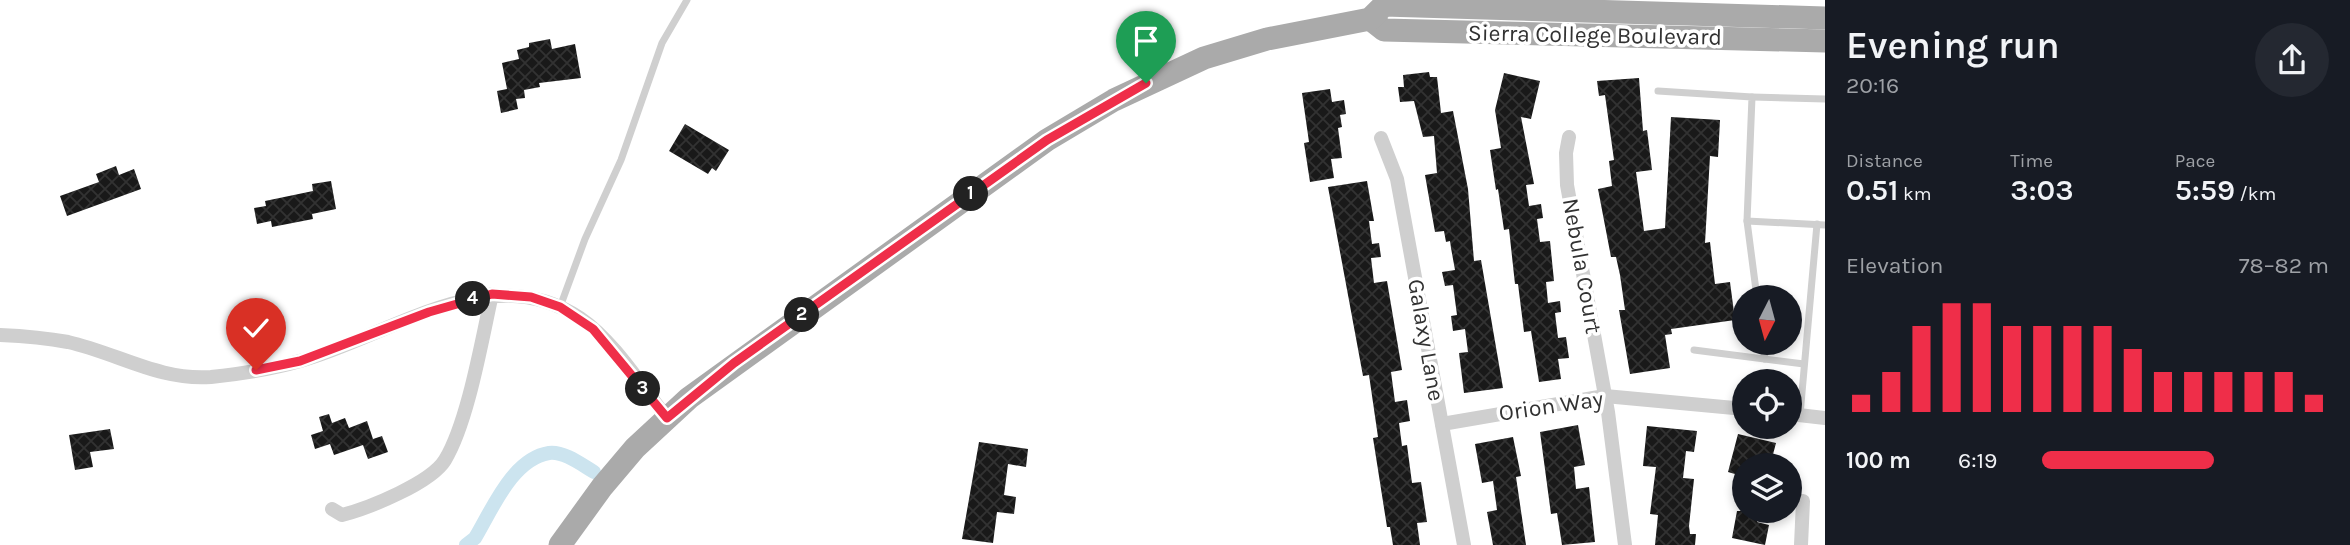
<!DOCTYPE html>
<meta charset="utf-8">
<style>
body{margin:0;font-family:Karla,sans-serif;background:#242831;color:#f1f3f6;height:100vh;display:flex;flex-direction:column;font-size:26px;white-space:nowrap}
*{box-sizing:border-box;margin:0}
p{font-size:23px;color:#9ea1a6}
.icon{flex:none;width:38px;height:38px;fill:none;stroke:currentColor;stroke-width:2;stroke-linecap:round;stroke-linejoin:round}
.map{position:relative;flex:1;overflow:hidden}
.details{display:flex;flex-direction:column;background:#171b24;width:525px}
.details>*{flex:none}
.needle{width:46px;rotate:186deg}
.fabs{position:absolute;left:1732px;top:285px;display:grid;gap:14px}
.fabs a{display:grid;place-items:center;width:70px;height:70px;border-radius:50%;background:#171b24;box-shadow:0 4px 10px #0003;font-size:35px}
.pin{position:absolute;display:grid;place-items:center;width:60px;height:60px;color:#fff;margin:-72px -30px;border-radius:50% 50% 50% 0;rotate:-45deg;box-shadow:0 0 7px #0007}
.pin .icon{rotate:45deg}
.km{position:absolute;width:35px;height:35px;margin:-18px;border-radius:50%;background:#222;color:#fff;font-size:19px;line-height:35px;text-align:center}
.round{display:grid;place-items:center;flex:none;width:74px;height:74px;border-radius:37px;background:#242831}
.headline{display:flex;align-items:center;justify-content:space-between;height:119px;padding:0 21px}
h1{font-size:38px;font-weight:600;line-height:52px}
.metrics{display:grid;grid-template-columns:repeat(3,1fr);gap:10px;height:119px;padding:7px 21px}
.metrics div{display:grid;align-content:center}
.metrics b{font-size:30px;font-weight:600}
.metrics small{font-size:19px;font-weight:400}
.metrics p{font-size:19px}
.chart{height:196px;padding:14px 21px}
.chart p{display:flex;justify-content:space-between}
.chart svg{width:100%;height:126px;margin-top:7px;stroke:#ef2e49;stroke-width:6}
ul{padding:0 21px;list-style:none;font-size:23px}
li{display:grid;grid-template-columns:112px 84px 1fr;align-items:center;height:52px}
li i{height:18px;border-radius:9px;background:#ef2e49}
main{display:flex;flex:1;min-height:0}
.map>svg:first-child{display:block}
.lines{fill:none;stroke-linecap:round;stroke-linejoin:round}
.canal{stroke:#cce4ef;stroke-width:14}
.building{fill:url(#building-cross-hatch)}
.lane{stroke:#cfcfcf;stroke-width:7}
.street{stroke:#cfcfcf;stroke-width:14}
.primary{stroke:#aaa;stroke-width:23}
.route-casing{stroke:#fff;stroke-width:14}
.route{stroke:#ef2e49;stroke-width:9}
.labels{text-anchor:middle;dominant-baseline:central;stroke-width:7;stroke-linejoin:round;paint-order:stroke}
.street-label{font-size:23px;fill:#323232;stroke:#fff}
</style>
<main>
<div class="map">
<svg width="1825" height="545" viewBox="0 0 1825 545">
<defs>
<pattern id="building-cross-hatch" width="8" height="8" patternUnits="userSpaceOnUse" patternTransform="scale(1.75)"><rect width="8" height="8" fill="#191919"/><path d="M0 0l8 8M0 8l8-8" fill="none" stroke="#323232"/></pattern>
</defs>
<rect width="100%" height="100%" fill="#fff"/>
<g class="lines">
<path class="canal" d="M466 545 475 538C492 510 512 459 549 453 564 451 582 465 594 472"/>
</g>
<g class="building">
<path d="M550 39 552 49 575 44 581 78 539 83 540 87 524 90 525 98 516 99 518 109 501 113 497 91 507 89 502 63 519 59 517 50 529 47V43Z"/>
<path d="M1429 72 1430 77H1437L1441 113 1453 111 1468 189 1474 261 1481 260 1503 388 1464 393 1459 353 1468 352 1465 329 1453 331 1451 316 1457 315 1453 285 1445 286 1442 272 1455 270 1451 248 1450 241 1446 242 1444 231 1435 232 1425 175 1437 173 1434 136 1423 137 1414 101 1400 102 1398 87H1404L1403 75Z"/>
<path d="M1504 73 1540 81 1531 119 1521 117 1534 184 1526 185 1529 206 1541 204 1543 218 1537 219 1540 242 1550 241 1554 281 1546 282 1548 303 1560 301 1561 312 1555 313 1558 338 1566 337 1569 358 1558 359 1561 379 1539 382 1531 331 1524 332 1518 284H1515L1509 229 1504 230 1498 189 1496 190 1490 150 1501 148 1495 110Z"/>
<path d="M1639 78 1643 131 1647 130 1652 170 1636 172 1644 231 1665 228 1671 117 1720 120 1718 157 1710 156 1705 243 1710 242 1715 284 1730 282 1735 320 1671 329 1672 334 1665 335 1670 368 1630 374 1619 310H1625L1620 275 1616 257H1611L1598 189 1612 186 1609 161 1614 160 1605 95 1599 96 1597 81Z"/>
<path d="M1330 89 1332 102 1344 100 1346 114 1340 115 1342 127 1338 128 1342 158 1331 159 1334 178 1310 182 1304 143 1309 142 1302 93Z"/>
<path d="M685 124 729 150 716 171 712 168 708 174 669 151Z"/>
<path d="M116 166 119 175 134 169 141 189 67 216 60 196 99 182 96 174Z"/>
<path d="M331 181 336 209 312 214 313 219 272 227 271 221 257 224 254 208 266 206 265 201 313 191 312 184Z"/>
<path d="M1367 181 1374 221H1369L1372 244 1379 243 1381 257 1371 258 1374 283 1387 281 1402 370 1391 372 1395 402 1407 400 1410 421 1399 423 1402 446 1407 445 1412 483 1421 482 1427 522 1417 523 1420 545H1393L1390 527H1387L1373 438 1378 437 1369 375 1363 376 1328 187Z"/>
<path d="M329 414 332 423 345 418 349 428 367 421 373 439 382 436 388 452 368 459 363 445 334 455 330 444 315 449 311 435 323 431 319 417Z"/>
<path d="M1578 425 1585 465 1574 467 1576 489 1589 487 1595 542 1562 545 1557 513 1551 514 1540 432Z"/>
<path d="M1647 426 1697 431 1694 452 1686 451 1683 478 1694 479 1689 526 1690 534H1696L1695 545H1655L1658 515 1650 514 1656 467 1643 466Z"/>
<path d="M110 429 114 449 90 452 93 467 75 470 69 435Z"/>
<path d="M1738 434 1776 443 1770 466H1745V477L1728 472Z"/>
<path d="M1513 437 1521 476 1516 477 1526 545H1493L1487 512 1497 510 1493 481 1482 483 1475 444Z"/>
<path d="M979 442 1028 449 1026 467 1008 464 1004 495 1016 497 1014 514 997 512 993 543 962 539Z"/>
<path d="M1737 511H1760L1757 522 1769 525 1765 545 1732 538Z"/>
</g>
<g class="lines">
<g class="lane">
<path d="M1658 91 1752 97 1747 221 1825 225"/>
<path d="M1752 97 1825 99"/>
<path d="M1747 221 1757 298"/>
<path d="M560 307 585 239 621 160 662 43 687 0"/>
<path d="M1763 343 1765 359"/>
<path d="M1694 350 1804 364"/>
<path d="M1800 415 1817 224"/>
</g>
<g class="street">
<path d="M1569 137 1566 153 1567 185 1608 412 1625 545"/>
<path d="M1381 138 1397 179 1464 545"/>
<path d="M0 335C22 336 46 338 68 342 117 353 160 381 211 377 240 374 272 369 300 361 389 337 489 257 580 318 615 342 641 386 667 418"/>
<path d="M1790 414 1825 418"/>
<path d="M1442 424 1605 396 1745 409"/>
<path d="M332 509 342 515C369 508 431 483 445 460 468 422 482 339 492 294"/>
<path d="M1801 545 1803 501"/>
</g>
<g class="primary">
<path d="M1370 19 1384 30 1825 41"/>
<path d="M560 545 602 487 635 448 689 398 1047 140 1114 100 1204 58 1267 39 1370 19 1384 5 1825 18"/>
</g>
</g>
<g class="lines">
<defs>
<path id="route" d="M256 370 300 361 429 312 492 294 531 297 560 307 593 329 667 418 734 363 1047 140 1146 83"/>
</defs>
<use href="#route" class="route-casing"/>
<use href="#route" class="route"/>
</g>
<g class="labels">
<g class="street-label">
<text transform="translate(1595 35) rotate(1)">Sierra College Boulevard</text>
<text transform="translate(1582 266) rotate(80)">Nebula Court</text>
<text transform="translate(1426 340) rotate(80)">Galaxy Lane</text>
<text transform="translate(1551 406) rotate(-8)">Orion Way</text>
</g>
</g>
</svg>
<div class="fabs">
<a><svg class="needle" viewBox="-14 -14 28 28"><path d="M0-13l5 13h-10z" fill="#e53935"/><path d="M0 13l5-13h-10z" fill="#9ea1a6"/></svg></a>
<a><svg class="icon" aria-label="locate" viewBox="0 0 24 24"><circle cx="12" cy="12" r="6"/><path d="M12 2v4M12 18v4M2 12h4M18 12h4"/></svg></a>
<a><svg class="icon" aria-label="layers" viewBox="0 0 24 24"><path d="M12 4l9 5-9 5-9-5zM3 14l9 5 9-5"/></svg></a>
</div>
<div class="pin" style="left:1146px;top:83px;background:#1e9e55"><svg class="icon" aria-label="arrive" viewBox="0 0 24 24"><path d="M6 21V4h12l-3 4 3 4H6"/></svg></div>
<div class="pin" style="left:256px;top:370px;background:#d93025"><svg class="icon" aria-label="check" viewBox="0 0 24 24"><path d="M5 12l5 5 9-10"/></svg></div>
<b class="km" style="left:971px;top:194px">1</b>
<b class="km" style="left:802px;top:315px">2</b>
<b class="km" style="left:643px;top:389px">3</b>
<b class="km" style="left:473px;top:299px">4</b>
</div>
<section class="details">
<div class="headline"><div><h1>Evening run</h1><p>20:16</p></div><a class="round"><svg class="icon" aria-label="share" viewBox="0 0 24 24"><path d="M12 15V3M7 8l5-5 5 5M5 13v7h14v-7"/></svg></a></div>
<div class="metrics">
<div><p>Distance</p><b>0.51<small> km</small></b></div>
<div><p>Time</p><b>3:03</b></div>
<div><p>Pace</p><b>5:59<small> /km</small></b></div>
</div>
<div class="chart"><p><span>Elevation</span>78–82 m</p>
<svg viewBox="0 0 160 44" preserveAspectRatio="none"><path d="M5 44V38M15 44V30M25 44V14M35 44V6M45 44V6M55 44V14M65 44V14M75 44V14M85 44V14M95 44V22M105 44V30M115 44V30M125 44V30M135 44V30M145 44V30M155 44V38"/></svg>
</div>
<ul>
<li><b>100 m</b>6:19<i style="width:60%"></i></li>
</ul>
</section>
</main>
